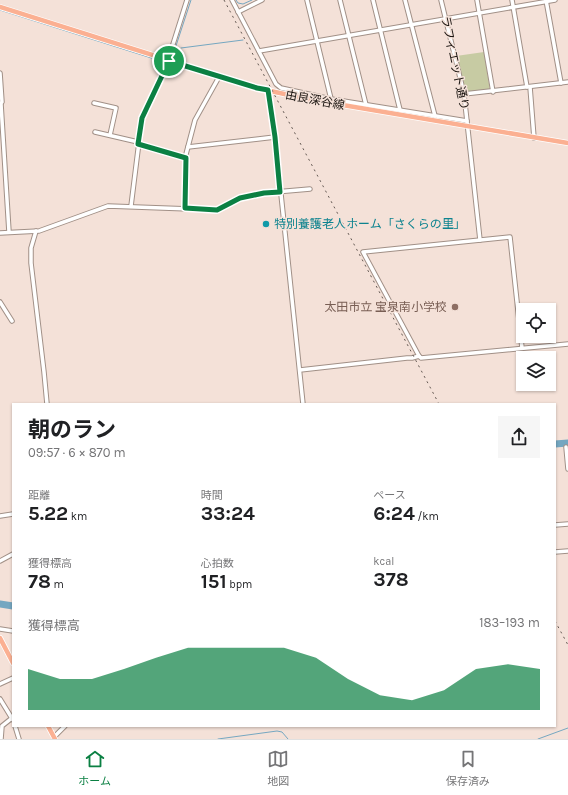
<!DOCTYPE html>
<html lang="ja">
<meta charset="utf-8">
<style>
body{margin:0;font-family:Karla,"Noto Sans JP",sans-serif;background:#f6f6f6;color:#202124;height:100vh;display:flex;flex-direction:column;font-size:15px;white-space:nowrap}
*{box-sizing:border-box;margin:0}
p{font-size:13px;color:#757577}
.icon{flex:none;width:22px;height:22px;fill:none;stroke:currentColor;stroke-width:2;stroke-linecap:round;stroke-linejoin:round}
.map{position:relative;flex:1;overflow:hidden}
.side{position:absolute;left:12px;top:403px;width:544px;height:324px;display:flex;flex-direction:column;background:#fff;border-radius:0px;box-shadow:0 1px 3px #0004}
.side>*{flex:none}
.tools{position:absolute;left:516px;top:303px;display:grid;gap:8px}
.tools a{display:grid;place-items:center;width:40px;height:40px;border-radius:0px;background:#fff;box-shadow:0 1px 3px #0004;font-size:20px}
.pin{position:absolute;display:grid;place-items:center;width:34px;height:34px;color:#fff;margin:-17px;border:2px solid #fff;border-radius:50%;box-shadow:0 1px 4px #0007}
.round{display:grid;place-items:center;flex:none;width:42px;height:42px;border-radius:0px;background:#f6f6f6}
.overview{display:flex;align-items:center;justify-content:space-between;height:68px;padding:0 16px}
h1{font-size:22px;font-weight:700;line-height:30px}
.metrics{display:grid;grid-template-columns:repeat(3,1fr);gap:6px;height:68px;padding:4px 16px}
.metrics div{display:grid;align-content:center}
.metrics b{font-size:20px;font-weight:700}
.metrics small{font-size:11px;font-weight:400}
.metrics p{font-size:11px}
.chart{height:112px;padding:8px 16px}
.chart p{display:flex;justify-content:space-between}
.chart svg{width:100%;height:72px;margin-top:4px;fill:#0b8043;opacity:.7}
.dock{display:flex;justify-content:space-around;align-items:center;height:56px;border-top:1px solid #e0e0e0;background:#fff;font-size:11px;color:#757577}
.dock a{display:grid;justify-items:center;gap:2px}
.dock .on{color:#0b8043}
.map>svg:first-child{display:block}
.green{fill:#c7cba3}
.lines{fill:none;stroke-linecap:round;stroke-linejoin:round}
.stream{stroke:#75a7c1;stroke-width:1}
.river{stroke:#75a7c1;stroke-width:7}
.minor-casing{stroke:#a19087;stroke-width:5.5}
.major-casing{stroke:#fff;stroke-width:6}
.minor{stroke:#fff;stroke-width:3.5}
.major{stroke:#fbb092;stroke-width:4.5}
.rail{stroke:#645953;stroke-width:1;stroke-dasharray:2 4;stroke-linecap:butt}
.route-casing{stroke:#fff;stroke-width:8}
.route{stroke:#0b8043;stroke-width:5}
.culture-dot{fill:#0f9aa8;stroke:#f4e1d8;stroke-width:1.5}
.education-dot{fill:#8d6e63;stroke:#f4e1d8;stroke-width:1.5}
.labels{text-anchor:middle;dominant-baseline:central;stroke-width:3;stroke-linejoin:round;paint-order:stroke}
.street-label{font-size:12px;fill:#1a1410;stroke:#f4e1d8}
.culture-label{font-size:12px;fill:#0d838f;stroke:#f4e1d8;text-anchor:start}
.education-label{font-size:12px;fill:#785e54;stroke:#f4e1d8;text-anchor:end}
</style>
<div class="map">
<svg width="568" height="739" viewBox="0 0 568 739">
<rect width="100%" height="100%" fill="#f4e1d8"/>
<path class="green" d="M484 52 490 90 465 93 456 56Z"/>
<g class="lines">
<g class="stream">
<path d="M236 0 238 3 243 4 252 0"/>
<path d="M0 10 164 62"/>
<path d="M181 48 243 40"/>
<path d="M172 58 191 0"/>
<path d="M218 739 277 731 282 732 288 739"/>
<path d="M538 739 568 728"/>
</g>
<g class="river">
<path d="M555 444 568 443"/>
<path d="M0 604 13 606"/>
</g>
<defs>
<g id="minor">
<path d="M232 0 276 84 281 88 331 99 467 121"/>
<path d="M307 0 331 99"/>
<path d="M340 0 366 105"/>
<path d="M373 0 400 110"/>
<path d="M405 0 435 116"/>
<path d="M441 0 464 94 480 240"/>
<path d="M477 0 493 92"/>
<path d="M512 0 527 87"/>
<path d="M546 0 561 83"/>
<path d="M238 12 262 0"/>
<path d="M259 51 555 0"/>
<path d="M168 60 187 0"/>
<path d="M0 73 2 102 0 104"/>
<path d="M530 87 534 138"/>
<path d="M268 90 275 137 303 404"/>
<path d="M464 94 568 82"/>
<path d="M94 103 116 108 110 135"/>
<path d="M1 104 9 232"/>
<path d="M95 132 138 142"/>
<path d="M138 144 185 158"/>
<path d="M188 147 275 137"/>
<path d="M131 206 142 118 169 61"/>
<path d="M185 208V158L195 120 219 77"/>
<path d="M36 231 31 248V263L44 372 47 404"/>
<path d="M0 233 39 231 108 206 217 210 240 198 264 193 310 189"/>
<path d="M0 302 12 321"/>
<path d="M419 356 363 252 510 237 522 348"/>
<path d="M300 370 407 358H412L419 356 421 358 568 344"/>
<path d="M566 447 568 469"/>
<path d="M0 516 13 514"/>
<path d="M555 525 568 524"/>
<path d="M555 552 568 551"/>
<path d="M0 561 13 554"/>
<path d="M0 629 13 631"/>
<path d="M0 684 13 678"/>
<path d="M0 699 13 720"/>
<path d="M15 726 19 739"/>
<path d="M54 737 65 726"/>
<path d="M1 739 2 726 12 718"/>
</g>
<g id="major">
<path d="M0 7 257 88 307 99 568 143"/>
<path d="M0 638 13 663"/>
<path d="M48 726 55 739"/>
</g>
</defs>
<use href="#minor" class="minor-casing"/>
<use href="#major" class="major-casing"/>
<use href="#minor" class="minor"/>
<use href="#major" class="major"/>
<g class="rail">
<path d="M224 0 439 404"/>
<path d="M555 621 568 645"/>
</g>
</g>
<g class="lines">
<defs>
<path id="route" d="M169 61 257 88 268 90 275 137 280 192 264 193 240 198 217 210 185 208 186 158 138 144 142 118Z"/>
</defs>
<use href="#route" class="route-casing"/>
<use href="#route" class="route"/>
</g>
<circle class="culture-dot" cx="266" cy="224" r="4"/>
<circle class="education-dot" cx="455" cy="307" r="4"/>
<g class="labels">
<g class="street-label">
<text transform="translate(455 63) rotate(78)">ラフィエット通り</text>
<text transform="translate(315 100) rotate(11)">由良深谷線</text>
</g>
<g class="culture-label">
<text x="274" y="224">特別養護老人ホーム「さくらの里」</text>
</g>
<g class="education-label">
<text x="447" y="307">太田市立 宝泉南小学校</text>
</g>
</g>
</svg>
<div class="tools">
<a><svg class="icon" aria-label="locate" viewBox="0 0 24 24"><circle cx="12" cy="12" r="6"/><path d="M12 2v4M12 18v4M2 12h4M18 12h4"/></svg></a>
<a><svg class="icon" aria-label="layers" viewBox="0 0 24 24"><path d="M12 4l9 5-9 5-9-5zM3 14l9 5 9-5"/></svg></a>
</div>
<div class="pin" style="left:169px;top:61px;background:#1e9e55"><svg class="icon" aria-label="arrive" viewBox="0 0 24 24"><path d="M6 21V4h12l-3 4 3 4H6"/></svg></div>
<section class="side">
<div class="overview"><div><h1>朝のラン</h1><p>09:57 · 6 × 870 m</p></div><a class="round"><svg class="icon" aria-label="share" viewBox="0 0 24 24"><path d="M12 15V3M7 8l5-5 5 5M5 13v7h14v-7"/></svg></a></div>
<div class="metrics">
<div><p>距離</p><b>5.22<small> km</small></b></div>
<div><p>時間</p><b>33:24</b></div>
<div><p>ペース</p><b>6:24<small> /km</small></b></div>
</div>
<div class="metrics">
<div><p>獲得標高</p><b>78<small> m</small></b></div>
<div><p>心拍数</p><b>151<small> bpm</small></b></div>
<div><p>kcal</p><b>378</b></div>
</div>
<div class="chart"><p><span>獲得標高</span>183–193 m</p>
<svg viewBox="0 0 160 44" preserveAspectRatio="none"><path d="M0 44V19L10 25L20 25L30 19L40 12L50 6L60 6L70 6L80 6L90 12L100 25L110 35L120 38L130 32L140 19L150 16L160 19V44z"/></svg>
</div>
</section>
</div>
<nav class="dock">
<a class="on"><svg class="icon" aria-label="home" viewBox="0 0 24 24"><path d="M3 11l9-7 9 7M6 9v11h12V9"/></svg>ホーム</a>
<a><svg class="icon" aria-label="map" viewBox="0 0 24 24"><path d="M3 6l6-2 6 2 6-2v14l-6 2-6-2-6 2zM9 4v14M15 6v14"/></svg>地図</a>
<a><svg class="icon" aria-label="saved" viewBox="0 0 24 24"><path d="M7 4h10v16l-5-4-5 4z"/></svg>保存済み</a>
</nav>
